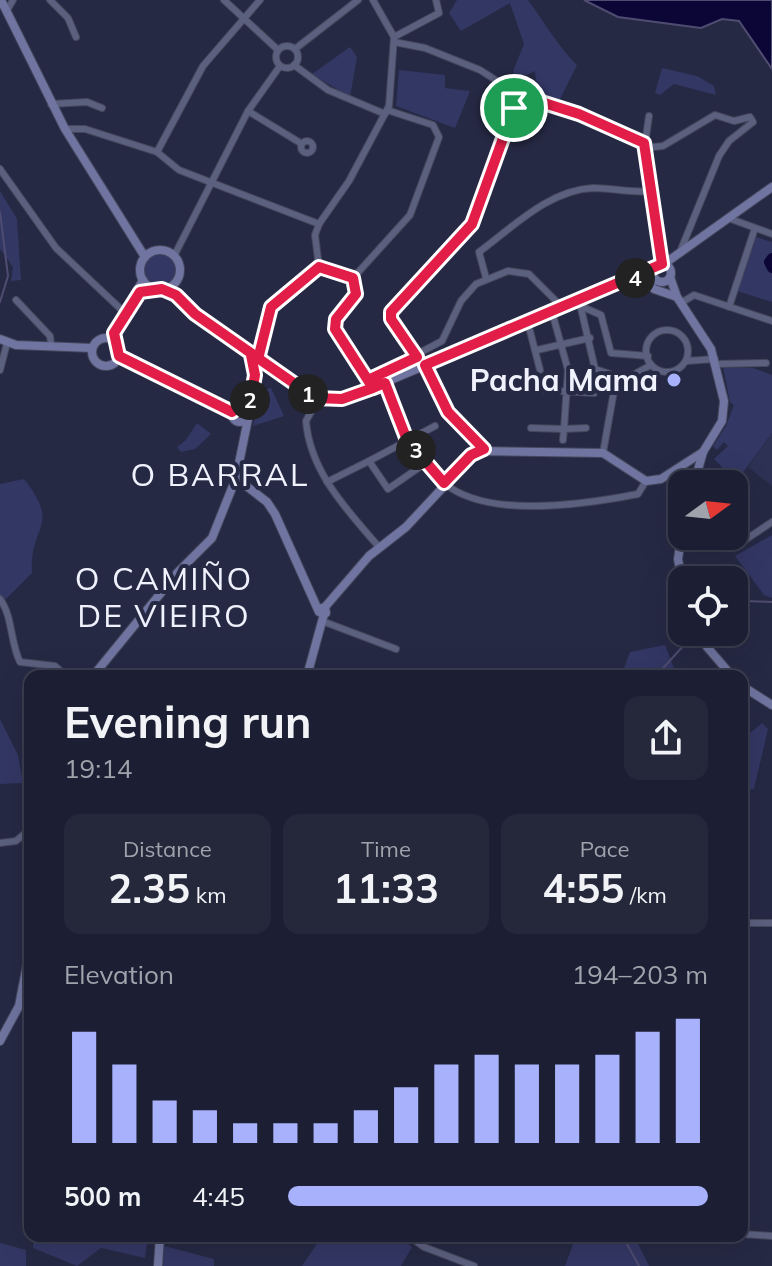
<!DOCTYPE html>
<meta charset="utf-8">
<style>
body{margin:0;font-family:Mulish,sans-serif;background:#25273b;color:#f1f3f6;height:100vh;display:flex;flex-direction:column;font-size:30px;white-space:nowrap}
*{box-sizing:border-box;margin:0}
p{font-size:26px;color:#a0a2ac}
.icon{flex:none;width:44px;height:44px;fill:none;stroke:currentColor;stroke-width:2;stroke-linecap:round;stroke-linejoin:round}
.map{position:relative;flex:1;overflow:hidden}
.details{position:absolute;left:24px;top:670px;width:724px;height:572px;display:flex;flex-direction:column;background:#1c1f33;border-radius:16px;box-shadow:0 8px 32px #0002,0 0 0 2px #3a3d4e}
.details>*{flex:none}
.needle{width:52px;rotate:75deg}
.fabs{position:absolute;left:668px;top:470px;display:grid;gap:16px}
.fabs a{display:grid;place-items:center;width:80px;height:80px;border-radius:16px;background:#1c1f33;box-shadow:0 8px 32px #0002,0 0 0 2px #3a3d4e;font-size:40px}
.pin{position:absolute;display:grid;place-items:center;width:68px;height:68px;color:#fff;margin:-34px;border:4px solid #fff;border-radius:50%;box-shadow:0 2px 8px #0007}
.km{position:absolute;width:40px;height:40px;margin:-20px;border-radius:50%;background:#222;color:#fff;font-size:22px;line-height:40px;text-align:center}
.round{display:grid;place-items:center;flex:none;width:84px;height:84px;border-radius:16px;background:#25273b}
.head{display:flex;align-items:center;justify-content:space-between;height:136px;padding:0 40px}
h1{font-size:44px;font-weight:700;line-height:60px}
.figures{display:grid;grid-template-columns:repeat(3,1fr);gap:12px;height:136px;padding:8px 40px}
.figures div{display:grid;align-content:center;border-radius:16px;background:#25273b;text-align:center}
.figures b{font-size:40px;font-weight:700}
.figures small{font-size:22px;font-weight:400}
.figures p{font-size:22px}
.chart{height:224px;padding:16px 40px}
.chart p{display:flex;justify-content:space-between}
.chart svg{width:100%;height:144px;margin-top:8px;stroke:#a7b1fc;stroke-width:6}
ul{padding:0 40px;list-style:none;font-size:26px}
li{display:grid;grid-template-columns:128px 96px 1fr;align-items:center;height:60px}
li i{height:20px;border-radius:10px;background:#a7b1fc}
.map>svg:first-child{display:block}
.built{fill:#2d3153}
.green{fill:#333764}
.water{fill:#0b0636;stroke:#4f4c71;stroke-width:2}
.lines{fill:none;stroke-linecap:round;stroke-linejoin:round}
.stream{stroke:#4f4c71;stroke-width:2}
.river{stroke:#0b0636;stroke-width:10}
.street-casing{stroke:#45475c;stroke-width:8}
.secondary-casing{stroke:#45475c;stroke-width:10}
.street{stroke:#5b607f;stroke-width:6}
.secondary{stroke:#6f75a0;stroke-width:8}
.route-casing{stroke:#fff;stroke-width:16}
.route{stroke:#e11d48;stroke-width:10}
.poi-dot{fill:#a7b1fc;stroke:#262944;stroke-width:3}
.labels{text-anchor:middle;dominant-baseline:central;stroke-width:8;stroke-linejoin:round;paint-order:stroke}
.poi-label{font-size:30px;font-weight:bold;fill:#eff1fc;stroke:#262944;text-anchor:end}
.neighbourhood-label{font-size:32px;letter-spacing:2px;fill:#eff1fc;stroke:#262944}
</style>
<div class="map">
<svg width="772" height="1266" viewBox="0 0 772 1266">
<rect width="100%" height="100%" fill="#262944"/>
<path class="built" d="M772 433V486L748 467Z"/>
<g class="green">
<path d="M457 0H528C545 23 557 45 577 65L558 103 537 95 535 71 518 79 513 71 524 44 510 3 461 31 449 13Z"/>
<path d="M350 47 357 57 350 97 312 74Z"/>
<path d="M662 68 697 76 714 86 716 95 674 84 660 95 655 93Z"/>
<path d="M399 70 445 75V88L470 91 455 128 396 106Z"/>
<path d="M0 191 17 219 21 280 11 281 13 267 0 249Z"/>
<path d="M756 237 772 242V302L737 291Z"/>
<circle cx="160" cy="269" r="16"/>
<path d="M723 367 753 368 772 375V433L736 482 714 459 728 446 724 442 717 450 713 446 726 426 734 405 730 402Z"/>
<path d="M271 388 284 416 253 426 261 390Z"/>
<path d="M197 423 211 434 195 449 181 452 177 447 186 440Z"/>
<path d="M24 479C62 527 29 524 32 573L5 600H0V484Z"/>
<path d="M772 535V598L764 595 735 556Z"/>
<path d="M665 645 677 676H621L630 652Z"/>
<path d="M0 719 18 755 23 783 0 784Z"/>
<path d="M762 723 768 729 754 789 742 790V740Z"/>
<path d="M34 1236H148L145 1258 101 1248 77 1266 33 1248Z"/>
<path d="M322 1236H398L412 1247 401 1266H302Z"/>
<path d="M576 1236H634L649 1266H565Z"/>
<path d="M0 1243 26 1250V1266H0Z"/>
<path d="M164 1246 214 1259V1266H163Z"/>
</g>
<path class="water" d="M584 0H772V69L739 21 722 19 701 28 618 17Z"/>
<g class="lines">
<g class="stream">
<path d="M0 212 8 276 0 302"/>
<path d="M734 607 747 601 772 602"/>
<path d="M656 676 694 634"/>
<path d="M627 1236V1244L639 1266"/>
</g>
<path class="river" d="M772 258 769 262 772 268"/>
<defs>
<g id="street">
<path d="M50 0 68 18 76 37"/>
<path d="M224 0 278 50"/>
<path d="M6 12 13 0"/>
<path d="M394 37 439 13 436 0"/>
<path d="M394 42 425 48 480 70 519 95 579 114 653 147 663 146 715 115 734 121 750 117 753 122 729 141 719 156 680 252"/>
<circle cx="287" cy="57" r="11"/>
<path d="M295 49 358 0"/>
<path d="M294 65 328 90 385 114"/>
<path d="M51 104 87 102 102 108"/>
<path d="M248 111 302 144"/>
<path d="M649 116 644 151 662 264"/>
<path d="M65 129H85L157 152 179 170 319 224"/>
<circle cx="307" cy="147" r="6"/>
<path d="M157 152 203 66 260 0"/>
<path d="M0 169 56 248 125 313"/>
<path d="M728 218 772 234"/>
<path d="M174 256 248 111 280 66"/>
<path d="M319 267 315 235 319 224 349 181 389 106 394 37 373 0"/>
<path d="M319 267 353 278"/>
<path d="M486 278 479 252C513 227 549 190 593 188 612 188 631 193 650 191"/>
<path d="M16 300 50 336 51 344"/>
<path d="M580 301 585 308 601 315 611 353 648 356"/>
<path d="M681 303 694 295 772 321"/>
<path d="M580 304 595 369 610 374"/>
<path d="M729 307 755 228"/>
<circle cx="667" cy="351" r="21"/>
<path d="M530 331 540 370"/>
<path d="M537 350 590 338"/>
<path d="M417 357 391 319V312L472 224 519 95"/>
<path d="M258 359 271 307 319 267"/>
<path d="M686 361 715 359"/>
<path d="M716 364 766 363"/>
<path d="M425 365 448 412 484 449"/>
<path d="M0 370 7 343"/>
<path d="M370 379 442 341 461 301 476 284 508 271 529 274 563 308"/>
<path d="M385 383C398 419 414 458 444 483 488 520 587 504 638 494L646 481"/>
<path d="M373 388 334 324 354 299 353 278 410 215 439 137 433 125 387 110"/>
<path d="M543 390 594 393"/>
<path d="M318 399 306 421C310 472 347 510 379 547"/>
<path d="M531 428 564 429 568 370 552 312"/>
<path d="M563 440 564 429 586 428"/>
<path d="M603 453 615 385 651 365"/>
<path d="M427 462 388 489 369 461 435 426"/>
<path d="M327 482 369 461"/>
<path d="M736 499 734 502 745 540"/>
<path d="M679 548 745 540 772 522"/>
<path d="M0 599C13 617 10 642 20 662L55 666 66 676"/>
<path d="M322 621 396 649"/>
<path d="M0 843 16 841 30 829"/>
<path d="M742 923H772"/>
<path d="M19 1006 30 1000"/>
<path d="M742 1234 772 1236"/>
<path d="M409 1236 424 1247 474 1266"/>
</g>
<g id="secondary">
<path d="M1 0 65 129 145 257"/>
<circle cx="160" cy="270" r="20"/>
<circle cx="662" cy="273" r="9"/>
<path d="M664 264 772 187"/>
<path d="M670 277 677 297 711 349 724 401 722 421 703 452 694 484"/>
<path d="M644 279 654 289 677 297"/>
<path d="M162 289 176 295 195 314 315 398 342 399 362 392 653 270"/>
<circle cx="106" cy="352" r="14"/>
<path d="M0 339 16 345 92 348"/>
<path d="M114 341V333L143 280"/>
<path d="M119 356 232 412"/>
<circle cx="240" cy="414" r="8"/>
<path d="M244 407C256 394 258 371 251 355"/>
<path d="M236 478 267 502 275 514 319 612 326 613 325 607 319 609"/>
<path d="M682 532 678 559 682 581"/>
<path d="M325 607 369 556 406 527 477 451 603 453 646 481 661 479 703 452"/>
<path d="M701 632 707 647 732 676"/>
<path d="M93 676 178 572 212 538 236 478 248 419"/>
<path d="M307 676 324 614"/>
<path d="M742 686 772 705"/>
<path d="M0 1041 19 1006 30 949"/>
<path d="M158 1266 160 1236"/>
</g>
</defs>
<use href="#street" class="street-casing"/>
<use href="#secondary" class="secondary-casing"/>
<use href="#street" class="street"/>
<use href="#secondary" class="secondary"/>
</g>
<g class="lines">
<defs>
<path id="route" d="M514 108 472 224 391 312V319L417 357 370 379 373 388 342 399 315 398 195 314 176 295 162 289 140 292 114 333 119 356 232 412 251 398 255 375 251 355 258 359 271 307 319 267 353 278 356 294 336 319 335 329 373 388 385 383 407 440 444 483 471 455 484 449 448 412 425 365 662 264 644 143 579 114 519 95 514 108"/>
</defs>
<use href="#route" class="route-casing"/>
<use href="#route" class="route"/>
</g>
<circle class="poi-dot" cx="674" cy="380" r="8"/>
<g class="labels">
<g class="poi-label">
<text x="658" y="380">Pacha Mama</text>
</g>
<g class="neighbourhood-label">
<text x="220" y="474">O BARRAL</text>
<text x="164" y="578">O CAMIÑO<tspan x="164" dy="37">DE VIEIRO</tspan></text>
</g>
</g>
</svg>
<div class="fabs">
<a><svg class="needle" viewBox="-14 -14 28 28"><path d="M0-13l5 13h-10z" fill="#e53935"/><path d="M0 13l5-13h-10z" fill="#a0a2ac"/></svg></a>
<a><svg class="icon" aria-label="locate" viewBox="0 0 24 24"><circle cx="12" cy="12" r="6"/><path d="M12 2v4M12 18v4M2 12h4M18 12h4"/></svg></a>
</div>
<div class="pin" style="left:514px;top:108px;background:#1e9e55"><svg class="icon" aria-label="arrive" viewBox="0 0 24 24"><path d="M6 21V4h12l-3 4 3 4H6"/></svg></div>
<b class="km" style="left:308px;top:394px">1</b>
<b class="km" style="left:250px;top:400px">2</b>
<b class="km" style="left:416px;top:450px">3</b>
<b class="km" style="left:635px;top:278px">4</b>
<section class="details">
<div class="head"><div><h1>Evening run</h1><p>19:14</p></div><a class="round"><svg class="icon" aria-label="share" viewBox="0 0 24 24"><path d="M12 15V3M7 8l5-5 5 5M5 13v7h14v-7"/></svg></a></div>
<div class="figures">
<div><p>Distance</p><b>2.35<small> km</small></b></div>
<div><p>Time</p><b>11:33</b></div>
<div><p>Pace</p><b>4:55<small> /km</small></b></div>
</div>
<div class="chart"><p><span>Elevation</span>194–203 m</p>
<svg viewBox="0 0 160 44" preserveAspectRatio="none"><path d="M5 44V10M15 44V20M25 44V31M35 44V34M45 44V38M55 44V38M65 44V38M75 44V34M85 44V27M95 44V20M105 44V17M115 44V20M125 44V20M135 44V17M145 44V10M155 44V6"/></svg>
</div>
<ul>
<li><b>500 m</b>4:45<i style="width:100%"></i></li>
</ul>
</section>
</div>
